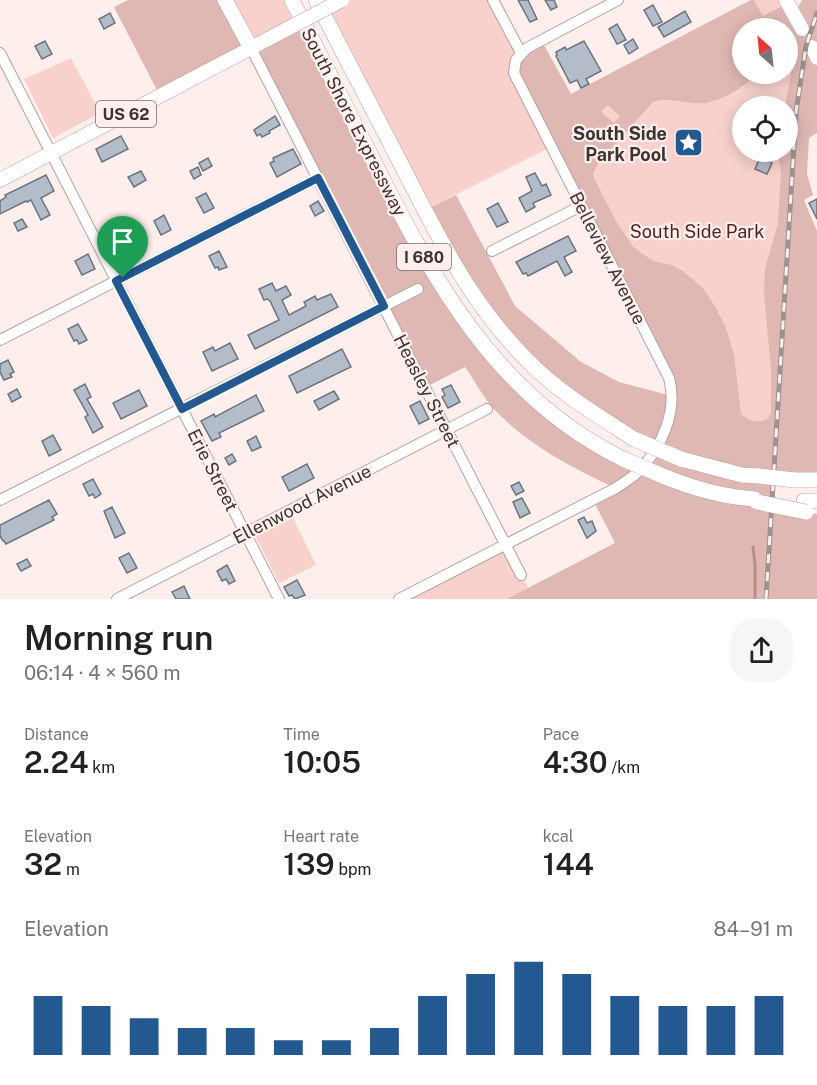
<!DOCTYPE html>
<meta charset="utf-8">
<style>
body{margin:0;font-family:"Public Sans",sans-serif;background:#f6f6f6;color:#222;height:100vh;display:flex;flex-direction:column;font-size:22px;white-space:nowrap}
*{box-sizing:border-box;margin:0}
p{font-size:20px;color:#767676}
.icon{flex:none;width:33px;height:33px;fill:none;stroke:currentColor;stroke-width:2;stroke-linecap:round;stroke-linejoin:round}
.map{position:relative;height:599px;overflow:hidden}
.panel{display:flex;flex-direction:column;background:#fff;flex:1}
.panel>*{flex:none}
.needle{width:39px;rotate:333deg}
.buttons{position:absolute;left:732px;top:18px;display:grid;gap:12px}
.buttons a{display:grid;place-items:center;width:66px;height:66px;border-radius:50%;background:#fff;box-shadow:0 3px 15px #0003;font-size:30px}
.pin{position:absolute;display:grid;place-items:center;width:51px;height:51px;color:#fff;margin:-62px -26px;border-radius:50% 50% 50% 0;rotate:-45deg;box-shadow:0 0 6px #0007}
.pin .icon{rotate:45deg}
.round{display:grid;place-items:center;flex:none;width:63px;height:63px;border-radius:24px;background:#f6f6f6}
.headline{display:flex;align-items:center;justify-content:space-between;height:102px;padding:0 24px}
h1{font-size:33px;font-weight:600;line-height:45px}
.stats{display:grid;grid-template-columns:repeat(3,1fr);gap:9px;height:102px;padding:6px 24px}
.stats div{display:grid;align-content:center}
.stats b{font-size:30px;font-weight:600}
.stats small{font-size:16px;font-weight:400}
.stats p{font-size:16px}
.chart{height:168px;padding:12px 24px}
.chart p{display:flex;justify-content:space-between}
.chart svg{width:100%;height:108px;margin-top:6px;stroke:#235891;stroke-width:6}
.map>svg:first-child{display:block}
.green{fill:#f8d1cc;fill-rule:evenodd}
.forest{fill:#e0b8b3;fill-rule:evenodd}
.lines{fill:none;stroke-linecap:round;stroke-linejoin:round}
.stream{stroke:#b68f8b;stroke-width:3}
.building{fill:#b2bdc9;stroke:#6a737e;stroke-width:1.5}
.minor-casing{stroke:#b4a2a0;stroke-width:12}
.major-casing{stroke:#b4a2a0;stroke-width:15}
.highway-casing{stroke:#b4a2a0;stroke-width:16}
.minor{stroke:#fff;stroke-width:10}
.major{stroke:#fff;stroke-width:14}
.highway{stroke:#fff;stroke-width:15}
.rail-casing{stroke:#9d9290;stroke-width:5}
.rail{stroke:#feefed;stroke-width:3;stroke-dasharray:9;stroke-linecap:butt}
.major-bridge-casing{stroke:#b4a2a0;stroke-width:15;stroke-linecap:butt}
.highway-bridge-casing{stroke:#b4a2a0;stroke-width:16;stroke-linecap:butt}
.major-bridge{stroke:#fff;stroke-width:14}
.highway-bridge{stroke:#fff;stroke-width:15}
.route-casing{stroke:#fff;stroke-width:12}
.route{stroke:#235891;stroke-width:8}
.labels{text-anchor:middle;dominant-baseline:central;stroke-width:4.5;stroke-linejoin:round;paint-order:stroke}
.shield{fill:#feefed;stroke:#756b6a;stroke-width:1.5}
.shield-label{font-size:16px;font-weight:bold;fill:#3a3332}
.street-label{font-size:18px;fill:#3a3332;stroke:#feefed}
.poi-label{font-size:18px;font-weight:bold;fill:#3a3332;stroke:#feefed;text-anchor:end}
.park-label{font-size:18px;fill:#521f1d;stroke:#feefed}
</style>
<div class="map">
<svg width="817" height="599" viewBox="0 0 817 599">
<rect width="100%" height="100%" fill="#feefed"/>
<g class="green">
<path d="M225 0H292L303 22 251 48Z"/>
<path d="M342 0H493L520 53 541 40 571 94 751 0H786L808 40 782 323 766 599H399L506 544 528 588 639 531V472L673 396 551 147 425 210 322 11ZM742 28H788V74H742ZM742 106H788V152H742Z"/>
<path d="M71 58 100 113 53 138 24 79Z"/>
<path d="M293 518 316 565 279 583 255 536Z"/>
</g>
<path class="forest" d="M128 0H225L251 47 303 22 423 254 534 399 642 467 655 448 529 363 425 210 456 195 515 306 581 362 619 382 672 396 514 67 541 40 571 94 751 0H754L763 16 788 3 794 14 802 0H817V133L809 138 807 174 813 195 804 200 817 231V480L773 477 771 505 817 514V599H507L615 543 593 500 615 488C571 467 528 445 494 409 483 397 474 380 465 367L426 387 251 48 160 96 114 7ZM742 28H788V62L793 64 785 106H788V152H777L781 171 778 223 765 269 764 294 771 369V412L768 419C758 424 749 421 741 414L734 355 726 328 716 308 703 288 684 272 672 265 653 261 633 247 616 221 595 180 593 173 599 162 653 102C669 96 689 105 706 103 726 100 743 85 760 74H742ZM607 105 620 116 614 123 601 112Z"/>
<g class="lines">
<path class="stream" d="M753 547 755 565V599"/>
</g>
<g class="building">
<path d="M518 0H528L537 19 530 22Z"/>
<path d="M545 0H554L557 7 551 10Z"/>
<path d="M653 5 662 22 653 26 644 10Z"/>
<path d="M685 11 691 22 664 37 658 27Z"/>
<path d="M110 13 115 23 104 29 99 19Z"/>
<path d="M617 24 626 40 617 44 609 29Z"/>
<path d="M633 39 638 48 629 54 624 45Z"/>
<path d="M45 41 52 54 42 59 35 46Z"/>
<path d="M584 41 601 71 586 79 589 84 581 88 577 80 570 83 556 56 557 55 556 52 565 47 566 50Z"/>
<path d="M275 116 280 125 269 131 270 133 262 137 260 134 257 136 254 130Z"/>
<path d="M121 136 128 149 102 162 96 149Z"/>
<path d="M293 149 301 164 277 177 270 163 274 161 273 158Z"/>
<path d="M760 157 772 163 767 174 755 169Z"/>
<path d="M208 158 212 166 203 171 199 163Z"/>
<path d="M198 167 201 175 194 179 190 171Z"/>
<path d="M141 171 146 180 134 187 128 177Z"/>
<path d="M535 173 542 186 546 184 551 195 533 203 535 207 526 212 519 198 532 191 526 177Z"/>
<path d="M46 175 54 191 41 198 50 215 41 220 31 200 27 202 26 201 0 214V201L6 197 5 195Z"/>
<path d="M206 193 214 208 204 213 196 198Z"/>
<path d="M817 199V219L809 203Z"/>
<path d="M318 201 324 211 315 216 310 206Z"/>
<path d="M498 203 508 222 497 227 487 209Z"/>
<path d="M164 215 171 230 161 235 154 221Z"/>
<path d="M22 219 27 227 18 231 14 223Z"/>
<path d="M568 236 576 251 564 257 572 272 565 276 557 261 528 276 526 273 523 274 516 262Z"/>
<path d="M219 251 227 267 219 270 218 267 215 268 209 256Z"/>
<path d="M88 254 95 269 82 275 75 261Z"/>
<path d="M272 283 276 291 286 286 291 295 282 300 289 315 306 306 304 302 315 296 317 300 331 294 338 307 255 349 248 335 279 320 270 301 267 299 264 300 259 289Z"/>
<path d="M78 324 87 340 79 344 77 340 74 341 68 329Z"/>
<path d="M230 343 238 359 212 371 203 352 213 347 215 351Z"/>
<path d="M342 349 351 367 297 393 289 376Z"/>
<path d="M8 360 14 372 10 374 12 377 4 380 0 372V364Z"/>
<path d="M85 384 91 397 87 399 103 427 93 433 85 417 88 415 74 390Z"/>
<path d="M451 385 460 402 448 408 442 397 445 395 442 389Z"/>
<path d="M17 389 21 397 12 402 8 394Z"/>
<path d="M139 390 147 406 121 419 113 403Z"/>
<path d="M334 391 339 399 319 410 314 401Z"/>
<path d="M256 395 264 411 219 433 221 437 212 441 201 421 214 414 215 417Z"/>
<path d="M420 401 429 419 419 424 410 406Z"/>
<path d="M53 435 61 450 49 456 42 441Z"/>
<path d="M256 436 261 447 252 451 247 441Z"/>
<path d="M232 454 236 461 229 465 225 458Z"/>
<path d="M307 464 314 478 289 491 282 477Z"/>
<path d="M93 479 101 494 95 498 93 494 89 496 83 484Z"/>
<path d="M519 482 524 491 516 495 511 486Z"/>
<path d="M522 498 530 513 520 518 513 502Z"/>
<path d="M49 500 57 514 52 517 54 520 6 544 4 541H3L0 536V525Z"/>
<path d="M112 507 125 533 115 538 104 511Z"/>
<path d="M584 517 587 523 592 521 596 531 587 538 578 520Z"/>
<path d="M129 553 137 568 127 573 119 558Z"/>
<path d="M27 559 31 566 21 571 17 564Z"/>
<path d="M227 565 235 581 229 584 226 579 222 581 217 571Z"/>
<path d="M297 580 305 595 295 599 292 595 289 596 284 587Z"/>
<path d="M184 586 190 599H176L172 592Z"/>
</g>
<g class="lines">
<defs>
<g id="minor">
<path d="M493 0 521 53"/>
<path d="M251 48 521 575"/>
<path d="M0 53 279 599"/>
<path d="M492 251 581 206"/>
<path d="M0 340 318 178"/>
<path d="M0 500 418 289"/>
<path d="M117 599 487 409"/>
<path d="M399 599 616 488C623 483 632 478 638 472 662 447 678 411 669 378L514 73 516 60 527 48 618 0"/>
</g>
<g id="major">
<path d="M786 0 802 29"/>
<path d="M812 47 817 58"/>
<path d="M0 180 268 39"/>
</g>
<g id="highway">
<path d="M225 0 251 48"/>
<path d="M292 0C319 54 347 108 374 162 435 283 497 397 623 459"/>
<path d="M316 0C345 55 373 111 402 166 437 235 472 306 528 361 559 393 597 415 634 439"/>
<path d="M681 459 742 475 759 476"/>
<path d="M663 476C692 488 723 497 755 499"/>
<path d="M795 480H817"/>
<path d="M804 501H817"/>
</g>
</defs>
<use href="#minor" class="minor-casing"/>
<use href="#major" class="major-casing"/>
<use href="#highway" class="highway-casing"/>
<use href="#minor" class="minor"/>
<use href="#major" class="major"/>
<use href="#highway" class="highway"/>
<defs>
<path id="rail" d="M766 599 796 112 806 46 817 13"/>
</defs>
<use href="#rail" class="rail-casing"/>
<use href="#rail" class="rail"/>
<defs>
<path id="major-bridge" d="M268 39 342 0"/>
<g id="highway-bridge">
<path d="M634 439 681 459"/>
<path d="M623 459 663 476"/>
<path d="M759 476 795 480"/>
<path d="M757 502 806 512"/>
</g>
</defs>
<use href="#major-bridge" class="major-bridge-casing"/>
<use href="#highway-bridge" class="highway-bridge-casing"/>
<use href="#major-bridge" class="major-bridge"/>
<use href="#highway-bridge" class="highway-bridge"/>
</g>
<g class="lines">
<defs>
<path id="route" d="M318 178 384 306 182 409 116 281Z"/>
</defs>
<use href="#route" class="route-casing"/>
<use href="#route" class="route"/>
</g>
<defs>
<symbol id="sight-square" viewBox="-11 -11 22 22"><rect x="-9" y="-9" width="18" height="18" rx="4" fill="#235891" stroke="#feefed"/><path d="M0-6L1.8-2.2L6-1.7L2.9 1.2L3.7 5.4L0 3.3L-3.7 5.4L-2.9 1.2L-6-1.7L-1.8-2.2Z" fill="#fff"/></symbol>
</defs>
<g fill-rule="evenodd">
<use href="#sight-square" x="672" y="126" width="33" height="33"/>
</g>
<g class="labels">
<g class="shield">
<rect x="96" y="101" width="60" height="26" rx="4.5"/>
<rect x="397" y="244" width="54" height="26" rx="4.5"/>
</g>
<g class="shield-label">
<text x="126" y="114">US 62</text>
<text x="424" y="257">I 680</text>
</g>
<g class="street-label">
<text transform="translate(354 122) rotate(63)">South Shore Expressway</text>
<text transform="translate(608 258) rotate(63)">Belleview Avenue</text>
<text transform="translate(427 391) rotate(63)">Heasley Street</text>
<text transform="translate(213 470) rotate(63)">Erie Street</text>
<text transform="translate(302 504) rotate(-27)">Ellenwood Avenue</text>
</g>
<g class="poi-label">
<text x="667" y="133">South Side<tspan x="667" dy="21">Park Pool</tspan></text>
</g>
<g class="park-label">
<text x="697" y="231">South Side Park</text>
</g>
</g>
</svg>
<div class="buttons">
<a><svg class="needle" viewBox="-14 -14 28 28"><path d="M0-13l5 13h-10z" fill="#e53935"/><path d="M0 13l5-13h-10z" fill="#767676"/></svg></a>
<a><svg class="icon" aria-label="locate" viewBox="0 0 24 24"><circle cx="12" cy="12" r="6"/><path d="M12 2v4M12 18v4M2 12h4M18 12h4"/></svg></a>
</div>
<div class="pin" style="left:123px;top:278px;background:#1e9e55"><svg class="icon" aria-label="arrive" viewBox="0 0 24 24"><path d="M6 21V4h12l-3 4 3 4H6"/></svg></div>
</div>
<section class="panel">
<div class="headline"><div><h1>Morning run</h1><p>06:14 · 4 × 560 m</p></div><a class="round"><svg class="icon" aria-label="share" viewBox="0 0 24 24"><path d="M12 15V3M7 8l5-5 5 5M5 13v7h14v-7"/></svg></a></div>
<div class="stats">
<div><p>Distance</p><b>2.24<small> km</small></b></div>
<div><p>Time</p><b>10:05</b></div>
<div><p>Pace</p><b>4:30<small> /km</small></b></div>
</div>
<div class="stats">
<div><p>Elevation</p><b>32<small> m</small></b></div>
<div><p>Heart rate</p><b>139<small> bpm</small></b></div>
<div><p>kcal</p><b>144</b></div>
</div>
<div class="chart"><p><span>Elevation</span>84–91 m</p>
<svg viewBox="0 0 160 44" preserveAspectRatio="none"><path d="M5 44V20M15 44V24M25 44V29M35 44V33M45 44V33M55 44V38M65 44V38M75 44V33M85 44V20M95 44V11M105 44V6M115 44V11M125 44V20M135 44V24M145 44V24M155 44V20"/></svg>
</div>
</section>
